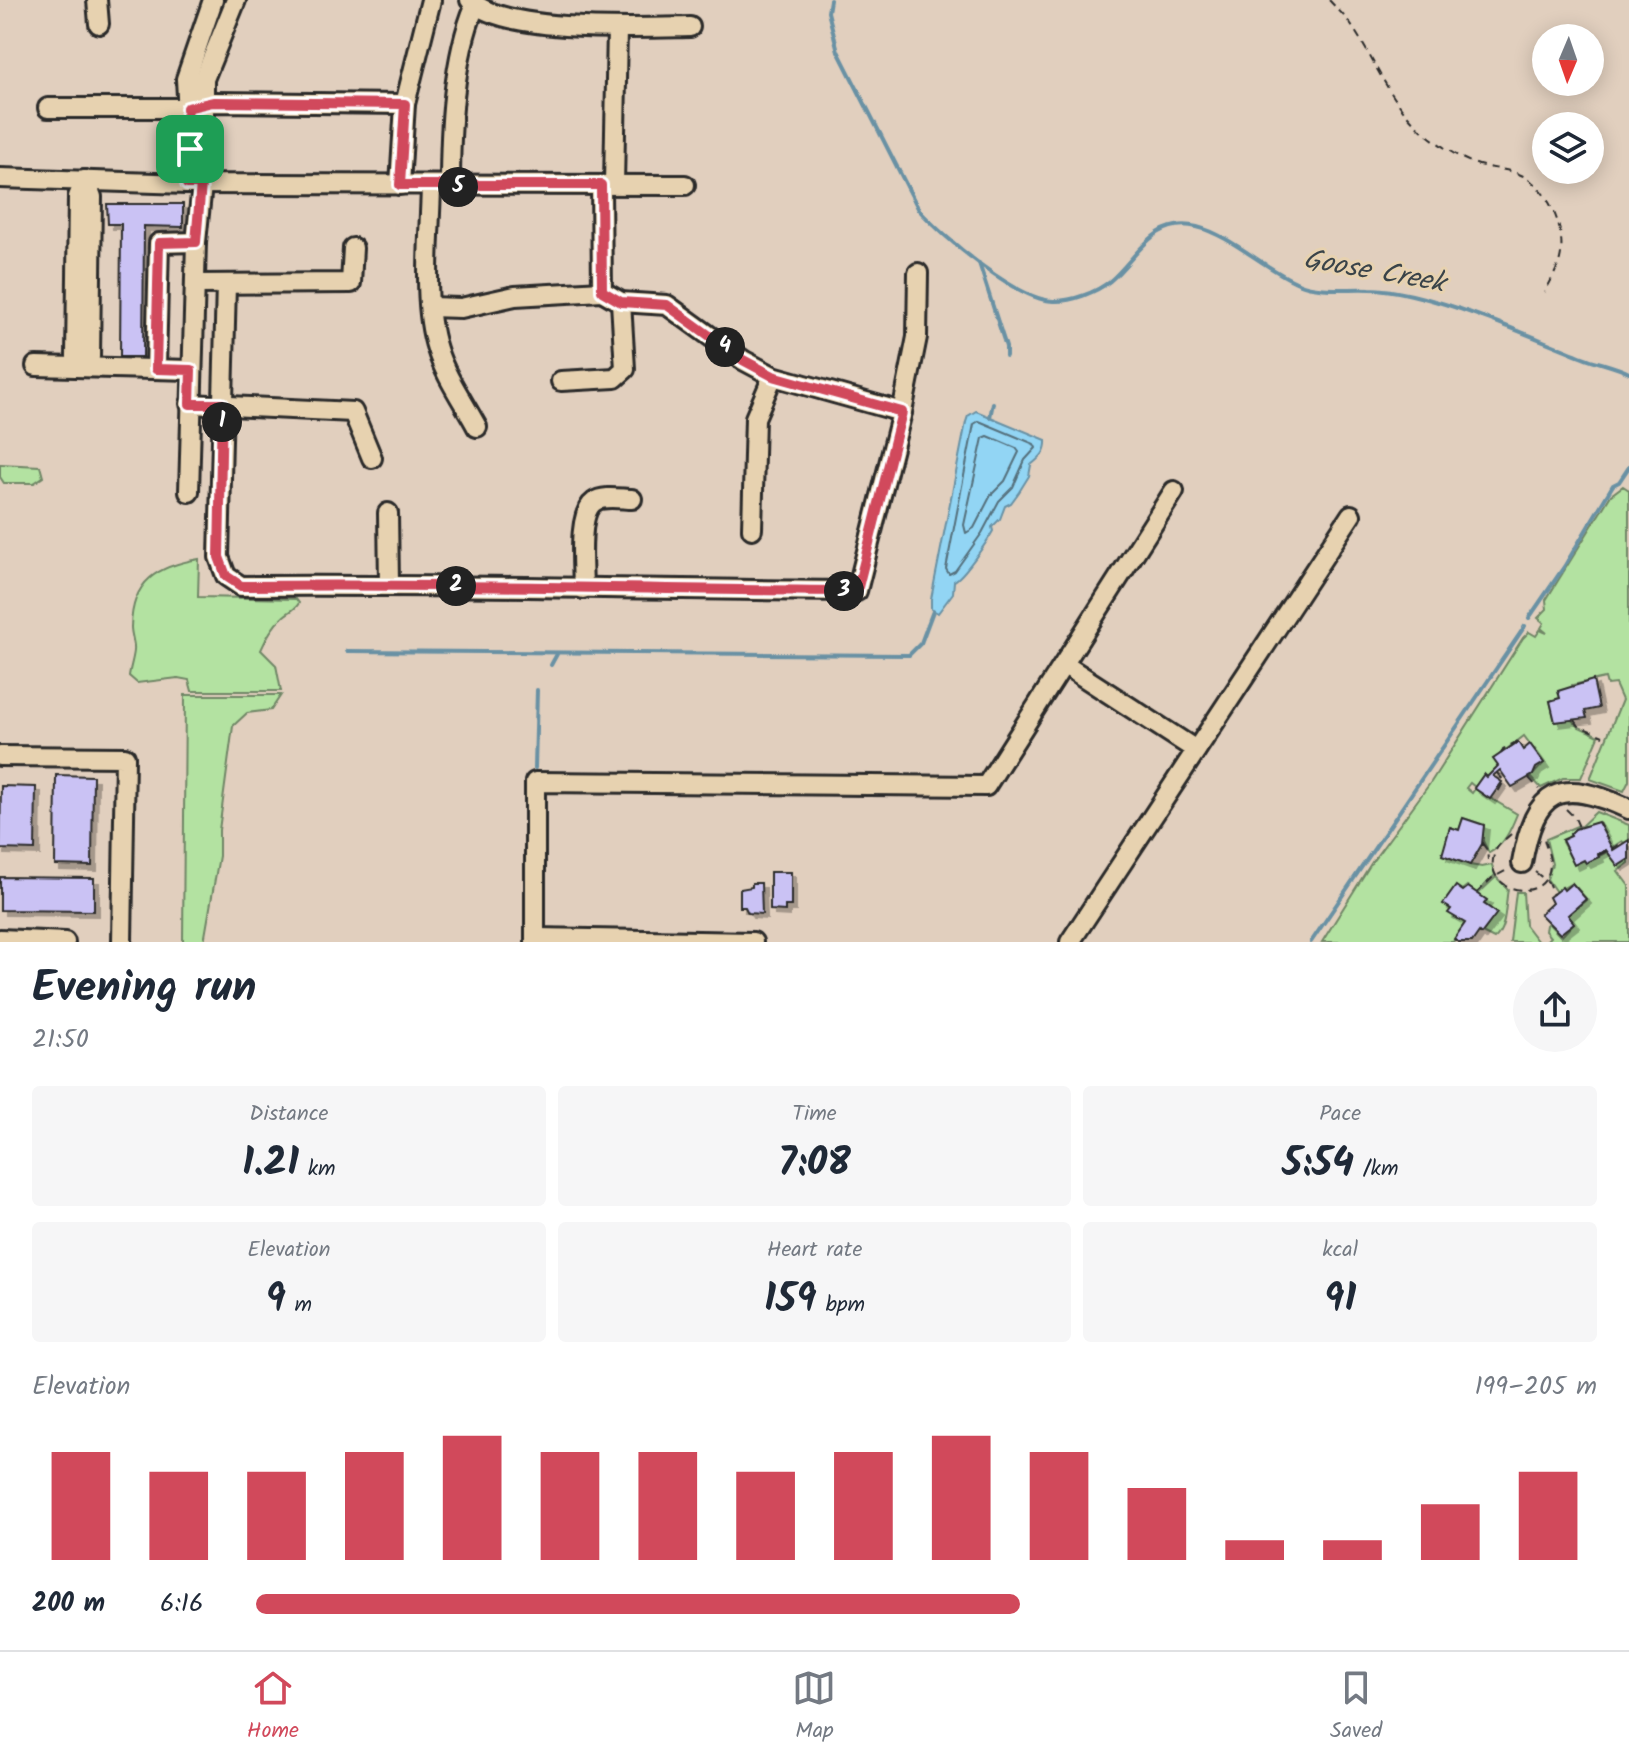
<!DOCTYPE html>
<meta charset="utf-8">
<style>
body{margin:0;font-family:Kalam,sans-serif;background:#f6f6f7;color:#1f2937;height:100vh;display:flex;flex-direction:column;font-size:30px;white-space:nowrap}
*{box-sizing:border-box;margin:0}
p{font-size:26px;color:#747a83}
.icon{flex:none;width:44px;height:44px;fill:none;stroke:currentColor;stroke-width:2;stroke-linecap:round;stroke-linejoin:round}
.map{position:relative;height:942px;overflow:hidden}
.details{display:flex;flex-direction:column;background:#fff;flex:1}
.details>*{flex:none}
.needle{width:52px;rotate:182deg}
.buttons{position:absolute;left:1532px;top:24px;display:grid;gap:16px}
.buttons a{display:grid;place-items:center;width:72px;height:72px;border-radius:50%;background:#fff;box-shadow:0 4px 20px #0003;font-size:40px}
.pin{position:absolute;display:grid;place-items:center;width:68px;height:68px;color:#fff;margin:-34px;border-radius:16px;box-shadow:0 4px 12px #0006}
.km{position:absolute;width:40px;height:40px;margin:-20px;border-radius:50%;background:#222;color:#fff;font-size:22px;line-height:40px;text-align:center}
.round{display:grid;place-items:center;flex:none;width:84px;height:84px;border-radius:42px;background:#f6f6f7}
.overview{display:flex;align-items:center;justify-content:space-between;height:136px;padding:0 32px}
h1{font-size:44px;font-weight:700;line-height:60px}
.metrics{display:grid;grid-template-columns:repeat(3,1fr);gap:12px;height:136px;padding:8px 32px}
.metrics div{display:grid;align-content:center;border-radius:8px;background:#f6f6f7;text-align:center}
.metrics b{font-size:40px;font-weight:700}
.metrics small{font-size:22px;font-weight:400}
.metrics p{font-size:22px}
.chart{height:224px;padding:16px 32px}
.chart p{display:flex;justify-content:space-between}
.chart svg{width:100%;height:144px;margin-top:8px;stroke:#d1495b;stroke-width:6}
ul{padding:0 32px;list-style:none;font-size:26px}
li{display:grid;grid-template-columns:128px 96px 1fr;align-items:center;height:60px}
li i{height:20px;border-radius:10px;background:#d1495b}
.tab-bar{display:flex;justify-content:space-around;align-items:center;height:112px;border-top:2px solid #e0e1e3;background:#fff;font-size:22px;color:#747a83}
.tab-bar a{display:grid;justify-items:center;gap:4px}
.tab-bar .current{color:#d1495b}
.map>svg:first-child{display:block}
.green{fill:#b3e2a1;stroke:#6f8666;stroke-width:2}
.water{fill:#92d5f4;stroke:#6991a4;stroke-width:2}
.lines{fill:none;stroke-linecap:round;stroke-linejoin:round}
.shore{stroke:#546f7b;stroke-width:2}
.stream{stroke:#6991a4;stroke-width:4}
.building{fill:#cac2f4;stroke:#2b2b2b;stroke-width:2;filter:url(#shadow)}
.minor-casing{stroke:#2b2b2b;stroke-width:24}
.path{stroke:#2b2b2b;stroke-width:2;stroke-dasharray:8 6;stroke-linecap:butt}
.minor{stroke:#e7d2b0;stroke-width:18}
.route-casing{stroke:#fff;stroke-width:16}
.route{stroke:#d1495b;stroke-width:10}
.labels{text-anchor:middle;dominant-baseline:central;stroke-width:6;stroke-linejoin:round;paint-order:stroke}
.water-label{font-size:28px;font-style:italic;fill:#3a4449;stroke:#e7d2b0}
</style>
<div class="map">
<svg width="1629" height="942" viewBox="0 0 1629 942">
<defs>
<filter id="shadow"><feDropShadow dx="5" dy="5" stdDeviation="0" flood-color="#0004"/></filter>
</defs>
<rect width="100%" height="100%" fill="#e1cfbe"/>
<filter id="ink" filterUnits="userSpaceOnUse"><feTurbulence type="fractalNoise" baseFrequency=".0125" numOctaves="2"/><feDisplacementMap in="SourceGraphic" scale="16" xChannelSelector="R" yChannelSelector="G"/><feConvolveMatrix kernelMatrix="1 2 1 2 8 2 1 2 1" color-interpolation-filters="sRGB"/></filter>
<g filter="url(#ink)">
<g class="green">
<path d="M0 464 40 466 43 477 34 483H4L0 477Z"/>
<path d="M1623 486 1629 490V781L1624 791 1590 779 1622 700 1615 684 1607 685 1605 678 1572 685V688L1558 692 1560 698 1550 701 1555 722 1571 719 1579 727 1599 736 1581 778H1563L1541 788 1531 777 1544 763 1524 736 1494 759 1498 766 1487 777 1484 774 1475 787 1470 783 1466 788 1472 793 1475 789 1517 814C1511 829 1504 846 1489 853L1482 839 1484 825 1463 818 1459 830 1450 827 1447 835 1470 865 1482 867 1492 865 1495 875 1477 893 1467 886 1444 904 1451 909 1449 913 1465 923 1453 942H1322L1372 862 1431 782 1523 638 1529 632 1536 636 1540 630 1547 633 1541 628 1544 623 1538 618 1547 609 1546 600 1611 495Z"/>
<path d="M199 559 198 597 296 599 299 603C295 610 290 611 284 616 272 626 267 637 261 650L276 665 281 691H192L189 680 178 678 137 683 129 676C130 668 133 660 134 651 135 643 131 635 131 627 132 580 158 566 199 559Z"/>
<path d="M185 695H281L271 710 247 713 233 726 219 830V856L204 942H183Z"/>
<path d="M1596 812 1629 825V840L1624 843 1622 841 1611 848 1600 824 1580 827Z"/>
<path d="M1577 826 1576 831 1562 842 1574 864 1584 860 1586 863 1607 852 1618 866 1629 859V863L1618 871 1629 886V942H1545L1550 937 1545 931 1546 925 1548 923 1561 937 1574 923 1568 915 1586 900 1572 883 1556 892 1547 879 1552 864 1546 839Z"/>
<path d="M1496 877 1508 889C1505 904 1507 929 1494 939L1482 933 1496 913 1484 904 1486 900 1478 894Z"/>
<path d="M1516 892H1523L1525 925 1538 942H1510Z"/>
</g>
<path class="water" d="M976 411 1046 440C1047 453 1039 458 1031 465L1029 476 1019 492 1011 503 1005 506 1000 519 992 527 993 531C987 542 963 577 954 581L953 593 938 613 931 609V599L966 422 968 416Z"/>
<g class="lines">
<g class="shore">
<path d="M979 421 1034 444 1036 448 1025 460 1013 487 999 501 982 533 955 571 949 574 946 569 974 424Z"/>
<path d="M988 436 1016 448 1019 452 1005 481 991 495 974 528 966 533 964 525 983 438Z"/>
</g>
<g class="stream">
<path d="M830 0 828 12 838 51 919 210C943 237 1017 300 1053 301 1071 302 1097 292 1110 281 1137 258 1154 216 1197 227 1230 235 1265 269 1298 283 1319 292 1347 288 1370 289 1384 289 1399 292 1412 295 1471 309 1527 335 1583 357 1598 363 1615 366 1629 373"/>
<path d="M979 263 1006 347V356"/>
<path d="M990 417 993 403"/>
<path d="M1529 618 1564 567 1613 485 1619 482 1629 467"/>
<path d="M347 651 909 655 921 643 933 611"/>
<path d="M551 665 557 654"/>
<path d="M535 768 537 690"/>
<path d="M1311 942 1525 626"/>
</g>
</g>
<g class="building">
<path d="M107 204H183V227L144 226 143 357H120L121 224H108Z"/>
<path d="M1593 680 1599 708 1585 711 1587 718 1555 722 1550 701 1560 698 1558 691Z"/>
<path d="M1518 742 1523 750 1530 744 1544 763 1536 768 1533 775 1512 787 1500 770 1493 776 1502 782 1490 799 1474 788 1484 774 1487 777 1498 766 1493 759Z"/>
<path d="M56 775 93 776 92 866 55 865Z"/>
<path d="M1 786 36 787 35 850 0 849Z"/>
<path d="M1463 818 1484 825 1482 844 1470 865 1442 855 1450 827 1459 830Z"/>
<path d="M1598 822 1613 850 1629 840V859L1618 866 1606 850 1598 854 1599 857 1586 863 1584 860 1574 865 1562 840 1571 836 1570 834 1575 829Z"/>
<path d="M770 872H791V906H785V911L770 910Z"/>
<path d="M0 877 94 878V911L0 910Z"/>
<path d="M752 883H761L762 914 748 913 745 907H740V889L752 887Z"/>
<path d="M1572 883 1586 899 1568 915 1574 923 1560 934 1540 914 1552 903 1549 897 1562 887 1564 890Z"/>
<path d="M1456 886 1463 891 1468 887 1487 900 1484 904 1497 913 1481 934 1479 932 1472 942H1458L1454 939 1465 923 1448 913 1451 909 1443 904Z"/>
</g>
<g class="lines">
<defs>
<g id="minor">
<path d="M97 0 99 24"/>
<path d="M470 0C504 34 641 28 690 27"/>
<path d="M48 108H187L213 102 405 104"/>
<path d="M0 178 187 184 685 185"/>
<path d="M187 184 190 149 186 79 213 0"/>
<path d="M614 184 617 28"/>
<path d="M400 185 405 104 431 0"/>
<path d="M601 185 602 291 621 302 667 305 743 360 773 376 902 412"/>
<path d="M431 186C430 235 422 303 437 349 445 376 463 401 477 427"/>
<path d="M450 187C450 130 453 58 475 6"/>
<path d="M195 284 351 283 353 248"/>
<path d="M226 284 219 557 226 576 241 586C446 584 651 590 857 591L902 412 917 337 918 273"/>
<path d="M430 307 461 308 515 296 602 291"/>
<path d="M36 366 191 370"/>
<path d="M83 367 76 357 78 197 85 180"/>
<path d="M83 367 90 357 92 197 85 180"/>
<path d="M156 369 159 243 196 242"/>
<path d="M561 381 615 378 625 369 621 302"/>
<path d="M190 404 353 412 372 458"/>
<path d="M189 492 196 242 204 166V79L236 0"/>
<path d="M388 513 389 584"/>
<path d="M752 529 755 418 773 376"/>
<path d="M583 589C583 568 577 514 594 502 603 495 622 499 632 499"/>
<path d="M1065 665 1196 750"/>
<path d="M0 756 125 757 122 942"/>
<path d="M1522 863C1535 788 1559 777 1629 809"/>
<path d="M536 938 753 942"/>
<path d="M0 939 65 942"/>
<path d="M535 942V782L986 786 1174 491"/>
<path d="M1070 942 1351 515"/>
</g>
</defs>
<use href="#minor" class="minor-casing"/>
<g class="path">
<path d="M1329 0C1337 9 1347 18 1353 28 1378 66 1390 103 1426 134 1440 145 1457 157 1473 163 1488 169 1506 168 1521 175 1548 187 1567 230 1560 259 1557 271 1550 282 1545 292"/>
<path d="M1575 720 1579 726 1603 736"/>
<path d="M1501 754 1503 749 1518 741"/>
<path d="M1497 773 1504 781 1498 792"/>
<path d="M1529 778 1539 789"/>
<path d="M1566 809 1575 818 1579 827"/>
<path d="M1511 834C1506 839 1500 842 1497 848 1474 891 1550 909 1550 863 1550 854 1545 847 1544 838"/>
<path d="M1482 843 1487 850 1488 860"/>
<path d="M1612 849 1622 842 1623 844"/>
<path d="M1599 855 1607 851"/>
<path d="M1535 872 1548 882 1553 895"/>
<path d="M1477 893 1492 878 1509 869"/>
</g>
<use href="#minor" class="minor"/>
</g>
</g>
<g class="lines" filter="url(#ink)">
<defs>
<path id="route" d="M213 102 405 104 400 185H601L602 291 621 302 667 305 743 360 773 376 902 412 857 591C652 590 446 583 241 586L226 576 219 557 222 404H190L191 370 156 369 159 243 196 242 201 184H187L190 149 187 108Z"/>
</defs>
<use href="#route" class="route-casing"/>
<use href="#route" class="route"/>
</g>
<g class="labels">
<g class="water-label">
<text transform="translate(1374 272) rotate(10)">Goose Creek</text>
</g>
</g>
</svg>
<div class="buttons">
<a><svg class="needle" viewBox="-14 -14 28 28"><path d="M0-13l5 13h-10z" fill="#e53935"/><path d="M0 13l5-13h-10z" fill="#747a83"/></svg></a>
<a><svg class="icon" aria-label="layers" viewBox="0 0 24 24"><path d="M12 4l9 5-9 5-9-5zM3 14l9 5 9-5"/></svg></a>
</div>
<div class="pin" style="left:190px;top:149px;background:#1e9e55"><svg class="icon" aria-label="arrive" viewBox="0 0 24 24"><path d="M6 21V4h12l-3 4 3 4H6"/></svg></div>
<b class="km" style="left:222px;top:422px">1</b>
<b class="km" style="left:456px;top:586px">2</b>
<b class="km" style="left:844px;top:591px">3</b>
<b class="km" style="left:725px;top:347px">4</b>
<b class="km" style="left:458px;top:187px">5</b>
</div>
<section class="details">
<div class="overview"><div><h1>Evening run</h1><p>21:50</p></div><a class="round"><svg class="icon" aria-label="share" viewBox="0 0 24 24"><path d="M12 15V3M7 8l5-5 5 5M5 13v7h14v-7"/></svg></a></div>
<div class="metrics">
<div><p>Distance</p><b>1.21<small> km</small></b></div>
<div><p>Time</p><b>7:08</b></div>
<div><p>Pace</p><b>5:54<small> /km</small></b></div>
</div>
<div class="metrics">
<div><p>Elevation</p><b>9<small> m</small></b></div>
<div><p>Heart rate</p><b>159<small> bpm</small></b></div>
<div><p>kcal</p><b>91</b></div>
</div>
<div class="chart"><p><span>Elevation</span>199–205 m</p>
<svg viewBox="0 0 160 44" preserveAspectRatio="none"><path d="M5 44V11M15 44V17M25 44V17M35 44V11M45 44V6M55 44V11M65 44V11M75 44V17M85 44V11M95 44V6M105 44V11M115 44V22M125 44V38M135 44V38M145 44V27M155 44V17"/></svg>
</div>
<ul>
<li><b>200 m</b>6:16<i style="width:57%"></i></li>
</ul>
</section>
<nav class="tab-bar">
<a class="current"><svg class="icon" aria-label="home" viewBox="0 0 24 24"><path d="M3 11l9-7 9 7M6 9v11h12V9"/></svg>Home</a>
<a><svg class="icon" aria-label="map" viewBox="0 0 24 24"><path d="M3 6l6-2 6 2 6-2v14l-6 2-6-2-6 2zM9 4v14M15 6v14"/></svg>Map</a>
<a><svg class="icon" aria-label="saved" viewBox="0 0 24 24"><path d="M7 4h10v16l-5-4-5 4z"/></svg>Saved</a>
</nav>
